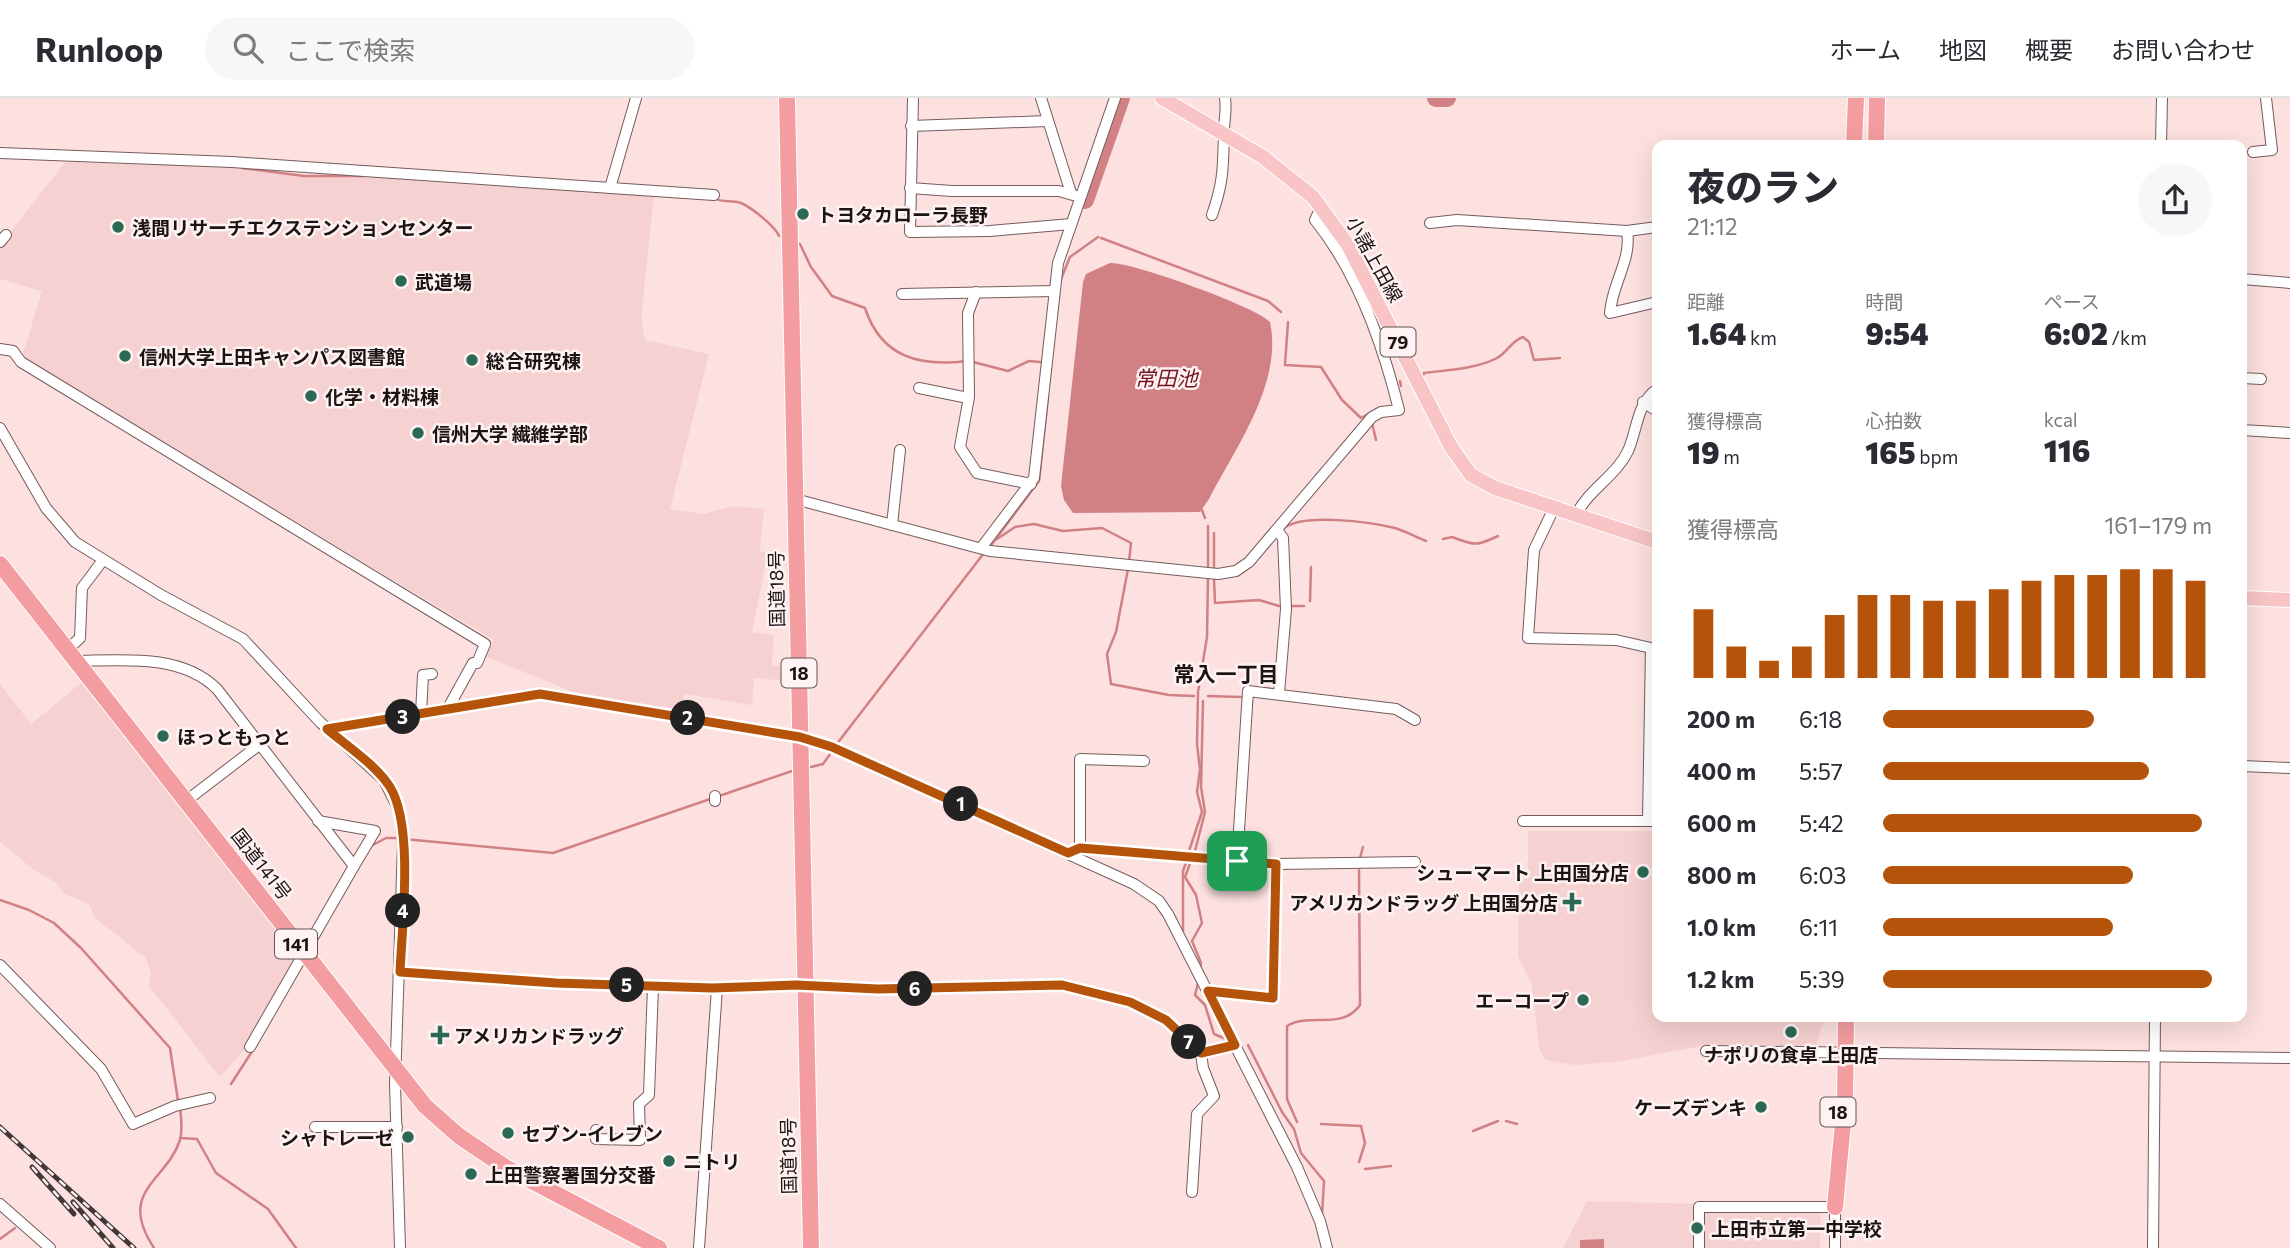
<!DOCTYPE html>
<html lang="ja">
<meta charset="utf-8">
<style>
body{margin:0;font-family:Commissioner,"Noto Sans JP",sans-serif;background:#f7f7f7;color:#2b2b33;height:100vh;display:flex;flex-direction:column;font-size:26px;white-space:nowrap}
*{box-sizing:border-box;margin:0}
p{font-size:23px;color:#7c7c81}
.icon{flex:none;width:38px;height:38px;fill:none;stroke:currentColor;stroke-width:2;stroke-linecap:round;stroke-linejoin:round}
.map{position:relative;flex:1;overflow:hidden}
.drawer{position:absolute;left:1652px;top:42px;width:595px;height:882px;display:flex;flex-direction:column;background:#fff;border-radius:14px;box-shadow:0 7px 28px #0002}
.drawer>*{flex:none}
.pin{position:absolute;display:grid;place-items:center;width:60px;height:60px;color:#fff;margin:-30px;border-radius:14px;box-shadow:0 4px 10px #0006}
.km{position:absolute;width:35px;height:35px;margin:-18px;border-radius:50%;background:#222;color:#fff;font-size:19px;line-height:35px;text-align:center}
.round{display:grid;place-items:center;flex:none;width:74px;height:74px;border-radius:37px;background:#f7f7f7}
.summary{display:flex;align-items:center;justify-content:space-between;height:119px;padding:0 35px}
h1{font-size:38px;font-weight:800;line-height:52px}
.figures{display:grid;grid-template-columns:repeat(3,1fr);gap:10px;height:119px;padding:7px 35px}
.figures div{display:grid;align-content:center}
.figures b{font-size:30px;font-weight:800}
.figures small{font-size:19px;font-weight:400}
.figures p{font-size:19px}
.chart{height:196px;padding:14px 35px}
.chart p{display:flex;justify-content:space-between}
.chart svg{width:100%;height:126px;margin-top:7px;stroke:#b45309;stroke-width:6}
ul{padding:0 35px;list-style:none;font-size:23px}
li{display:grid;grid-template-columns:112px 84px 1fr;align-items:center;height:52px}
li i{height:18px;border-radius:9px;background:#b45309}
header{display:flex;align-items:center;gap:42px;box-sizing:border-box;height:98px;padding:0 35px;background:#fff;border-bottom:2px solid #e1e1e2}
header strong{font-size:33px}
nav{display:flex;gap:38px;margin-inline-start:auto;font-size:24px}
.search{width:490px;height:63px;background:#f7f7f7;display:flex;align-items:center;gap:18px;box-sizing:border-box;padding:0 24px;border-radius:38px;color:#7c7c81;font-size:26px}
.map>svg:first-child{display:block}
.built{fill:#f6d1d1}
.water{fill:#d18184}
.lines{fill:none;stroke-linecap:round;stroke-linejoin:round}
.stream{stroke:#d18184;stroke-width:2.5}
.river{stroke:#d18184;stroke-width:18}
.minor-casing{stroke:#755c5c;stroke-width:12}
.major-casing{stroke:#fff;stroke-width:16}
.highway-casing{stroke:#fff;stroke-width:18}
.minor{stroke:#fff;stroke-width:10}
.major{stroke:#f8c4c6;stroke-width:14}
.highway{stroke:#f49da0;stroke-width:16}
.rail-casing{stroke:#433737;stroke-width:5}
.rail{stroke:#fef2f2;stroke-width:2.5;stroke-dasharray:8;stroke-linecap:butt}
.route-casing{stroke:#fff;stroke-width:14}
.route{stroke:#b45309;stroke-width:9}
.poi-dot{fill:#2c6954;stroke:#fef2f2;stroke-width:2.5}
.labels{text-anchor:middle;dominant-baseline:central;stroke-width:5;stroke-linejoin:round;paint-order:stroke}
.shield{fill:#fef2f2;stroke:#605656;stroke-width:2}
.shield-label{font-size:18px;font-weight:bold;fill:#1c1313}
.poi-label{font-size:19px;font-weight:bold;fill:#1c1313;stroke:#fef2f2;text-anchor:start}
.street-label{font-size:19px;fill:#1c1313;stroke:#fef2f2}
.water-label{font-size:21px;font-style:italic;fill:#731324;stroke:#fef2f2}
.neighbourhood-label{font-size:21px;font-weight:bold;fill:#1c1313;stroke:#fef2f2}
</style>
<header>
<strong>Runloop</strong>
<div class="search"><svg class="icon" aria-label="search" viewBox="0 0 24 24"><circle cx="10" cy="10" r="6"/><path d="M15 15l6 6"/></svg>ここで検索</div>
<nav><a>ホーム</a><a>地図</a><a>概要</a><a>お問い合わせ</a></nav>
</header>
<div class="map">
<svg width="2290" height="1150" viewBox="0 0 2290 1150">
<rect width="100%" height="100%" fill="#fde0e0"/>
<g class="built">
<path d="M65 64 230 69 304 79H403L654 98 641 220 645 242 709 256 670 411 703 416 734 408 764 411 760 453 768 454 752 534 774 537 772 567 791 569V583L754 580 752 607 684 596 680 612 573 594 485 558 494 542 25 262 23 256 42 193 0 181V148Z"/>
<path d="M82 584 297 860 246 950 220 979 149 888 151 876 146 860 95 820 89 806 65 796 55 784 34 772 0 744V586L31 626Z"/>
<path d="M1528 733H1657V919H1825L1816 948 1706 947 1623 963 1575 967 1545 962 1539 949 1532 887 1518 858 1519 784 1528 779Z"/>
<path d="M1587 1103 1821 1109 1820 1150H1563Z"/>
</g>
<g class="water">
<path d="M1110 165C1130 163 1259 210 1270 224 1283 285 1236 349 1209 401L1200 414 1073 415 1064 402 1061 388 1083 184 1086 176Z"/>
<path d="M1604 1141V1150H1580V1142Z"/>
</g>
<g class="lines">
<g class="stream">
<path d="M242 70 304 78H364"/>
<path d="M713 100C723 105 731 102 741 105 752 110 775 128 779 138"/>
<path d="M1101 140 1268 203 1281 214"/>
<path d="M800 146 811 169 832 198 865 210C881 259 919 269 967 263"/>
<path d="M1061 181 1070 159 1098 139"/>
<path d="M1288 224 1285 267 1321 269 1342 302 1361 320 1377 311"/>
<path d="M973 264 1008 273 1029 263 1040 264"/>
<path d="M1422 280 1424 275C1447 272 1476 271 1497 260 1507 255 1511 243 1523 239L1529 244 1534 262 1560 260"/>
<path d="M1400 283 1401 288"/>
<path d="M1372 325 1376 342"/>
<path d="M1202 412 1205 420"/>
<path d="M1208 428V472"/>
<path d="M1284 430C1305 415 1370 424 1395 430 1405 433 1416 439 1426 443"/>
<path d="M997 441 1015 429 1034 426 1063 433 1102 430 1131 445 1129 464"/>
<path d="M1443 441 1452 439C1474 447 1475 449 1498 438"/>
<path d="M989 450 1039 383 1048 299"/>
<path d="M1128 471 1116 534 1107 556 1111 586 1169 597 1194 598"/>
<path d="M1214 472V435"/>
<path d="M1214 480 1215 505 1259 502 1279 508"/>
<path d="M1310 503 1311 469"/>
<path d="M1290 508H1304"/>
<path d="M1208 598 1241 599"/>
<path d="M836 647 984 455"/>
<path d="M811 669 823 666 833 652"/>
<path d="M719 698 792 673"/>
<path d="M404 741 553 755 713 700"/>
<path d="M371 748 386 740H398"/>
<path d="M1189 753 1202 714 1197 694 1200 671 1197 646 1198 594 1207 539 1208 478"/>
<path d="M1195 753 1205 714 1201 689 1203 603"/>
<path d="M1360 760 1363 749"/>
<path d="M1191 763 1185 779 1196 797 1202 825 1192 843 1201 865 1200 871"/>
<path d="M0 802 29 812 54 825 81 850 170 950 178 1003"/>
<path d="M1183 834V773L1187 762"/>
<path d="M1198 885 1195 897 1205 907 1214 936 1226 941"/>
<path d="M1248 947 1282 1014 1294 1031 1301 1055 1324 1083 1322 1117"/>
<path d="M231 986 253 952"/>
<path d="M1506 1023 1517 1026"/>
<path d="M1297 1024 1287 1001V928C1310 914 1342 933 1360 907L1359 772"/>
<path d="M1321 1026 1361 1028 1365 1045 1359 1064"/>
<path d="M1473 1033 1498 1023"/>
<path d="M180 1040 197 1041 216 1075 268 1111 296 1150"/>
<path d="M1365 1071 1391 1068"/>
<path d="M0 1141 15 1130"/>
<path d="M154 1150C116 1093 167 1083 180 1042 183 1031 181 1020 180 1009"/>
</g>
<g class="river">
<path d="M1436 0H1447"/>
<path d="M1085 102 1121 0"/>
</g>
<defs>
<g id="minor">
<path d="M913 0 910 134 990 133 1071 126"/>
<path d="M1041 0 1071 95"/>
<path d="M911 28 1047 23"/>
<path d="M2161 47 2162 0"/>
<path d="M2253 54 2272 52 2266 0"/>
<path d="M0 55 232 64 714 97"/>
<path d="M610 90 636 0"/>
<path d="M910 90 952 93H1059L1080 99"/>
<path d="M1212 117C1224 83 1223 68 1224 33 1224 21 1227 13 1225 0"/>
<path d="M1430 125 1457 122 1627 133 1657 129"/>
<path d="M1627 133C1632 162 1612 185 1610 215L1657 204"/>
<path d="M0 144 6 137"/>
<path d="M2242 181 2290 185"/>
<path d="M976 194 968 215 969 299 960 349 977 375 1031 386"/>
<path d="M902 196 1054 193"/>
<path d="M0 251 13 253 21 264 485 546 477 565H473L447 612"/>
<path d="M2242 280 2261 281"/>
<path d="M919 290 968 300"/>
<path d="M1643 304 1657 313"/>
<path d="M0 330 46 410 75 444 161 497 243 541 320 624 384 682 400 714 403 747 395 986 400 1150"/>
<path d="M2242 332 2290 335"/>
<path d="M795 401 990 453 1218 476 1236 473 1249 464 1372 319 1381 314 1399 312C1383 247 1358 175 1315 122L1321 109"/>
<path d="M1554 410 1534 452 1528 540 1616 542 1651 550 1648 723"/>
<path d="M1576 417C1589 391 1616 378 1628 353 1638 330 1636 307 1657 291"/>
<path d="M892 427 900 352"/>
<path d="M1277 432 1283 440 1286 511 1279 595"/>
<path d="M981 450 1034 380 1058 165 1115 0"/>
<path d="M68 551 80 540 82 490 103 462"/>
<path d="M78 563C124 562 182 556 217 591L354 768 250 949"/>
<path d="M421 616 423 577 432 576"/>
<path d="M327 631 540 596 800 639 832 649 1134 786 1159 803 1168 816 1297 1069 1320 1123 1327 1150"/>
<path d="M2242 668 2290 670"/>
<path d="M715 698V703"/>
<path d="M186 703 259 647"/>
<path d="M318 723 375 733 354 768"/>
<path d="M1523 723H1657"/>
<path d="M1080 750V661L1144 663"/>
<path d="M1068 755 1080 750 1276 766 1415 764"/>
<path d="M1237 763 1248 593 1396 611 1415 622"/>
<path d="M0 867 101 971 133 1026 175 1008 210 1000"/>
<path d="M400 874 556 885 712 890 796 887 878 891 1062 887 1130 904 1166 922 1201 955 1235 947"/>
<path d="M1208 893 1273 899 1276 766"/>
<path d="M1706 953 2290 960"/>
<path d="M315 1029H397"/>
<path d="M596 1032V1041L640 1042 639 1006 649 997 653 888"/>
<path d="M1192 1094 1197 1016 1214 998 1203 970 1201 955"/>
<path d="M0 1106 50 1150"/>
<path d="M699 1150 717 890"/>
<path d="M1699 1150V1109H1835V1150"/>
<path d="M2153 1150 2155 919"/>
</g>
<g id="major">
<path d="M1162 0 1263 59 1313 99 1348 147 1451 349 1471 377 1495 390 1657 444"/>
<path d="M2242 500 2290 502"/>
</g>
<g id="highway">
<path d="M787 0 811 1150"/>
<path d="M1854 47 1856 0"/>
<path d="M1876 47 1877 0"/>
<path d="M0 466 425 1008 459 1038 505 1069 659 1150"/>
<path d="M1835 1109 1845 1004 1846 919"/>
</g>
</defs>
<use href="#minor" class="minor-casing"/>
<use href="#major" class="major-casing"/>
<use href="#highway" class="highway-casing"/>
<use href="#minor" class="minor"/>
<use href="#major" class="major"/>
<use href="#highway" class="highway"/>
<defs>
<g id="rail">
<path d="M0 1029 134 1150"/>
<path d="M32 1069 74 1116"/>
<path d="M73 1104 113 1150"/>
</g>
</defs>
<use href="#rail" class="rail-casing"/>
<use href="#rail" class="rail"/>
</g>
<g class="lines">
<defs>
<path id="route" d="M540 596 800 639 832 649 1068 755 1080 750 1276 766 1273 900 1208 893 1235 947 1201 955 1166 922 1130 904 1062 887 878 891 796 887 712 890 556 885 400 874C402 828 414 728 390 689 376 667 347 648 327 631Z"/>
</defs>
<use href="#route" class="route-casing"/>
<use href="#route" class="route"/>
</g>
<g class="poi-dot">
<circle cx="803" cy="116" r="7"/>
<circle cx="118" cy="129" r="7"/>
<circle cx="401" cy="183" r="7"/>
<circle cx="125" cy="258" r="7"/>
<circle cx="472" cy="262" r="7"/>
<circle cx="311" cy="298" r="7"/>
<circle cx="418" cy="335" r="7"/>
<circle cx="163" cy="638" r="7"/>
<circle cx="1643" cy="774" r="7"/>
<path d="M1568.5 793.5h7v7h7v7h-7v7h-7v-7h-7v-7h7z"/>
<circle cx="1583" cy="902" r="7"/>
<circle cx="1791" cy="934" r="7"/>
<path d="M436.5 926.5h7v7h7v7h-7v7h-7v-7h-7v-7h7z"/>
<circle cx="1761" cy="1009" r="7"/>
<circle cx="508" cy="1035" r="7"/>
<circle cx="408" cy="1039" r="7"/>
<circle cx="669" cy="1063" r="7"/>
<circle cx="471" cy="1076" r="7"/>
<circle cx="1697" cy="1130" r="7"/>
</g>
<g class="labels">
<g class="shield">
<rect x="1380.5" y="229.5" width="35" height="29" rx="5"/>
<rect x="781.5" y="560.5" width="35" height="29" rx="5"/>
<rect x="275" y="831.5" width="42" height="29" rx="5"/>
<rect x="1820.5" y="999.5" width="35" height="29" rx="5"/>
</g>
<g class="shield-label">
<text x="1398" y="244">79</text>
<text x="799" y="575">18</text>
<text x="296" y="846">141</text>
<text x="1838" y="1014">18</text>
</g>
<g class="poi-label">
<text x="817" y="116">トヨタカローラ長野</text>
<text x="132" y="129">浅間リサーチエクステンションセンター</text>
<text x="415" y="183">武道場</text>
<text x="139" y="258">信州大学上田キャンパス図書館</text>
<text x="486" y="262">総合研究棟</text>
<text x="325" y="298">化学・材料棟</text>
<text x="432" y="335">信州大学 繊維学部</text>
<text x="177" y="638">ほっともっと</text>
<text x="1629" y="774" text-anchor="end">シューマート 上田国分店</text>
<text x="1558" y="804" text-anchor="end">アメリカンドラッグ 上田国分店</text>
<text x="1569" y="902" text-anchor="end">エーコープ</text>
<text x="454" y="937">アメリカンドラッグ</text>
<text x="1791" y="956" text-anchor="middle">ナポリの食卓 上田店</text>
<text x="1747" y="1009" text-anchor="end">ケーズデンキ</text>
<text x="522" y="1035">セブン-イレブン</text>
<text x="394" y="1039" text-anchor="end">シャトレーゼ</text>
<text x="683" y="1063">ニトリ</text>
<text x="485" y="1076">上田警察署国分交番</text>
<text x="1711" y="1130">上田市立第一中学校</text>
</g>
<g class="street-label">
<text transform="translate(1375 161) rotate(61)">小諸上田線</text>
<text transform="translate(776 491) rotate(-91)">国道18号</text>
<text transform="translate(262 766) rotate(52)">国道141号</text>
<text transform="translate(788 1058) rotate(-91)">国道18号</text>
</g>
<g class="water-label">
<text x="1166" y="279">常田池</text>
</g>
<g class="neighbourhood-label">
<text x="1226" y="575">常入一丁目</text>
</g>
</g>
</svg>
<div class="pin" style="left:1237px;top:763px;background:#1e9e55"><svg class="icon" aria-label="arrive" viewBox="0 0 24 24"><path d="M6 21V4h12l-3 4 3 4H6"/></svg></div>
<b class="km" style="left:961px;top:706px">1</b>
<b class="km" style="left:688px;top:620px">2</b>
<b class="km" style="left:403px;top:619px">3</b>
<b class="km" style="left:403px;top:813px">4</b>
<b class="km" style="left:627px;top:887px">5</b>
<b class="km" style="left:915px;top:891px">6</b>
<b class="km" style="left:1189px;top:944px">7</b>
<section class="drawer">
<div class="summary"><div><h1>夜のラン</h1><p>21:12</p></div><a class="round"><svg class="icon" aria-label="share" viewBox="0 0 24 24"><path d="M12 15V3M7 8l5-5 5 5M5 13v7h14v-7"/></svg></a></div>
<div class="figures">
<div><p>距離</p><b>1.64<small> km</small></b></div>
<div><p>時間</p><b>9:54</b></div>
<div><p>ペース</p><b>6:02<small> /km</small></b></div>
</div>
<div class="figures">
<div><p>獲得標高</p><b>19<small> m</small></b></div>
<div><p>心拍数</p><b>165<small> bpm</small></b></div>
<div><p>kcal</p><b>116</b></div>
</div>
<div class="chart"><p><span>獲得標高</span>161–179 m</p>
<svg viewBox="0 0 160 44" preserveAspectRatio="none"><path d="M5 44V20M15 44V33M25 44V38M35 44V33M45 44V22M55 44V15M65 44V15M75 44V17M85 44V17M95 44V13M105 44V10M115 44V8M125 44V8M135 44V6M145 44V6M155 44V10"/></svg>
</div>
<ul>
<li><b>200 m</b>6:18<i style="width:64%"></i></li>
<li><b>400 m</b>5:57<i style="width:81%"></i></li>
<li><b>600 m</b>5:42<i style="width:97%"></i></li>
<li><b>800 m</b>6:03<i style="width:76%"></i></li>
<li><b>1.0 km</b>6:11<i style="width:70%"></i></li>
<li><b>1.2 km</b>5:39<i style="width:100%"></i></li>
</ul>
</section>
</div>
